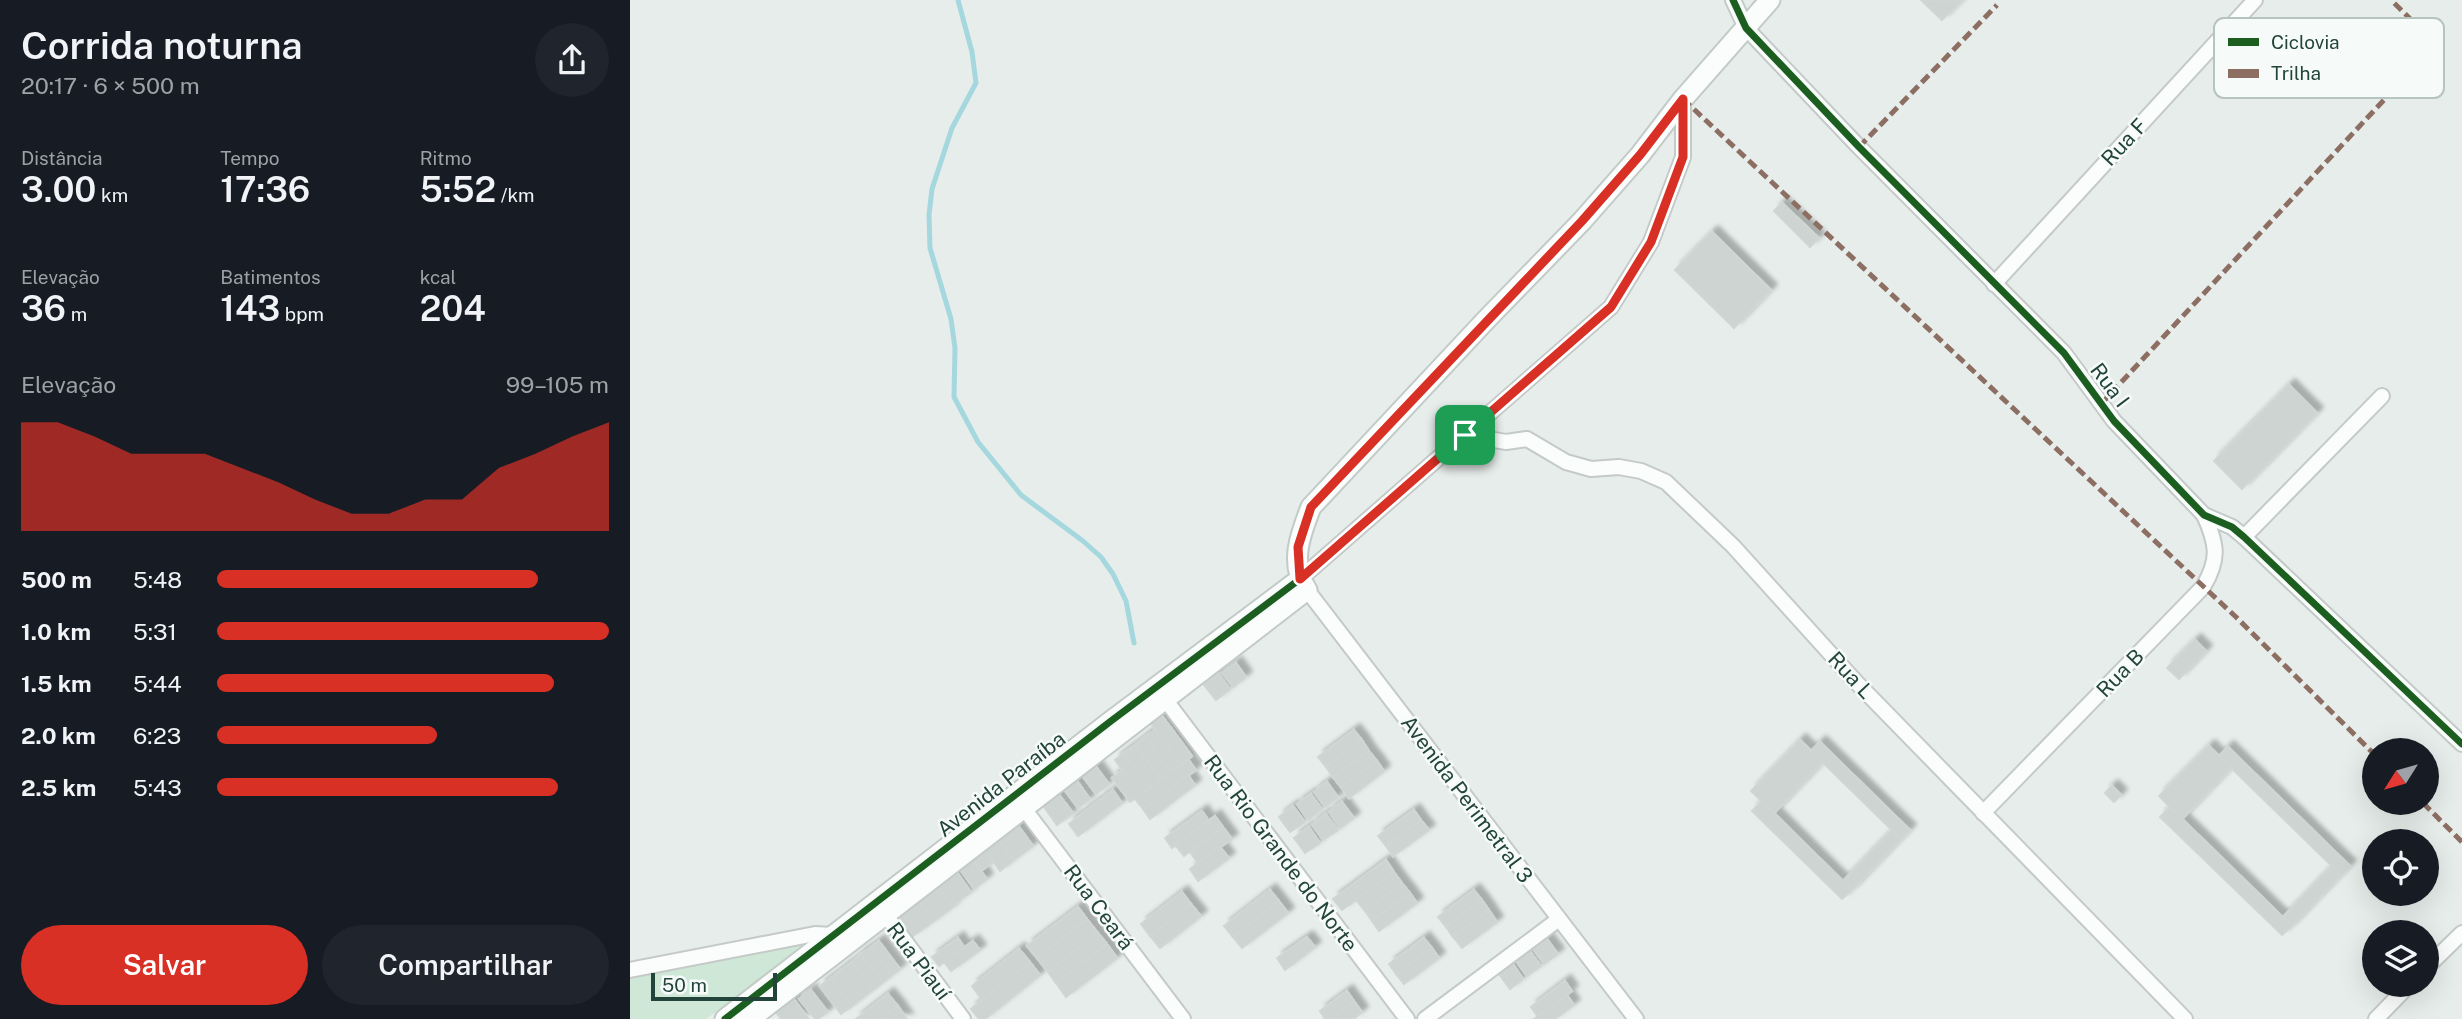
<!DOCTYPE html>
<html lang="pt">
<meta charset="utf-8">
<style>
body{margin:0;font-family:"Public Sans",sans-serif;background:#20242c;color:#f1f3f6;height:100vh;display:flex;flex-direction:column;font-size:26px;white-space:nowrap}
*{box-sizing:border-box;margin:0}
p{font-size:23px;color:#9ea1a6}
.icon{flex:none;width:38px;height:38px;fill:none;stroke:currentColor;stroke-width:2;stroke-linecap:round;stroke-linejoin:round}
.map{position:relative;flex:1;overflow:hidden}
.sheet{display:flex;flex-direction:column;background:#171b24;width:630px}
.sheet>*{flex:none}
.needle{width:46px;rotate:233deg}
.tools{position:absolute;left:1732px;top:738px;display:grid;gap:14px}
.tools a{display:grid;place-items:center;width:77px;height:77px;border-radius:50%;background:#171b24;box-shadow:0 7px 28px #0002;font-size:35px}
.scale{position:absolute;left:21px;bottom:18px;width:126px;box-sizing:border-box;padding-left:7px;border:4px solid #22443a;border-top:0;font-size:19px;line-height:24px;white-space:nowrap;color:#22443a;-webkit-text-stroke:5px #f6fbf9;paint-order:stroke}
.pin{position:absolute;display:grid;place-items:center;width:60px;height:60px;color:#fff;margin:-30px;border-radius:14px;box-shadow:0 4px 10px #0006}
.round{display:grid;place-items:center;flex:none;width:74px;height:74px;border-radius:37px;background:#20242c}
.headline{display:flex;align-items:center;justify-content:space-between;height:119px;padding:0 21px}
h1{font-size:38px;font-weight:600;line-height:52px}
.stats{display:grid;grid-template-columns:repeat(3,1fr);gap:10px;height:119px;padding:7px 21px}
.stats div{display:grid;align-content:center}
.stats b{font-size:35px;font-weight:600}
.stats small{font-size:19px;font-weight:400}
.stats p{font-size:19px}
.chart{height:196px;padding:14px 21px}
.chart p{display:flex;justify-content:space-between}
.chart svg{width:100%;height:126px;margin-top:7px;fill:#d93025;opacity:.7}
.primary-button{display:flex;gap:14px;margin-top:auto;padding:14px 21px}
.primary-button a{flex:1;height:80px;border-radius:42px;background:#d93025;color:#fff;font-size:28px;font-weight:600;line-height:80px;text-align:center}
.primary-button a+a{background:#20242c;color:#f1f3f6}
ul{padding:0 21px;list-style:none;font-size:23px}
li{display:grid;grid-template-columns:112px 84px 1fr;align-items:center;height:52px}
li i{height:18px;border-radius:9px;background:#d93025}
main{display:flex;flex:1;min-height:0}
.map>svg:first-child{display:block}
.green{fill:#cfe7d6}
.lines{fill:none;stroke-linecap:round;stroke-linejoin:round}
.stream{stroke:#a5d7de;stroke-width:5}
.building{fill:#ced4d2;stroke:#cfd6d3;stroke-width:2;filter:url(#shadow)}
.street-casing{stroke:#c4cac7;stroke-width:18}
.secondary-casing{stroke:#c2cbc7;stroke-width:23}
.street{stroke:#fbfcfc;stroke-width:14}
.secondary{stroke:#fbfcfc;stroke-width:19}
.quiet{stroke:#8d6e63;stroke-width:5;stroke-dasharray:10 5;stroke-linecap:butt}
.cycleway-casing{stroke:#f6fbf9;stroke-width:11}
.cycleway{stroke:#1b5e20;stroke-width:7}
.route-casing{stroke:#fff;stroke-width:14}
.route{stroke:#d93025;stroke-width:9}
.labels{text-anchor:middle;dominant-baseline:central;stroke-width:5;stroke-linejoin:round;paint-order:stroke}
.street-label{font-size:21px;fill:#22443a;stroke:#f6fbf9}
.key{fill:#f6fbf9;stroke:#b6c4c0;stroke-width:2}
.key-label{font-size:19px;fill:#22443a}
</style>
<main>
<section class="sheet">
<div class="headline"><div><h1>Corrida noturna</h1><p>20:17 · 6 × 500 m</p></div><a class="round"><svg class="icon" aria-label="share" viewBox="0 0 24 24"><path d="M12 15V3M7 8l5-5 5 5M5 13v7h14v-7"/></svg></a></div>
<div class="stats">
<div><p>Distância</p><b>3.00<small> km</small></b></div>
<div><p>Tempo</p><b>17:36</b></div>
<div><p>Ritmo</p><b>5:52<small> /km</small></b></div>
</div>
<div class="stats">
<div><p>Elevação</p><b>36<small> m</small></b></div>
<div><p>Batimentos</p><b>143<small> bpm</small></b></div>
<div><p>kcal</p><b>204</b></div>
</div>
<div class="chart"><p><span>Elevação</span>99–105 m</p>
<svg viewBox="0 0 160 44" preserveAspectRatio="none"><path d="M0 44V6L10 6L20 11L30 17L40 17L50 17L60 22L70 27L80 33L90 38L100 38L110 33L120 33L130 22L140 17L150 11L160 6V44z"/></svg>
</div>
<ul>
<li><b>500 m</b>5:48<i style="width:82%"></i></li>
<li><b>1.0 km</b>5:31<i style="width:100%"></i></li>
<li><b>1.5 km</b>5:44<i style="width:86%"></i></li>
<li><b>2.0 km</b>6:23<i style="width:56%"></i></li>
<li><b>2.5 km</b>5:43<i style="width:87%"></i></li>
</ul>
<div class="primary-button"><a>Salvar</a><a>Compartilhar</a></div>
</section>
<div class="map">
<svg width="1832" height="1019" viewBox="0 0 1832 1019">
<defs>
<filter id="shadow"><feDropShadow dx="6" dy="-6" stdDeviation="2" flood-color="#0004"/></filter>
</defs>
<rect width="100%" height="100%" fill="#e7edea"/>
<path class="green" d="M178 942 76 1019H0V979Z"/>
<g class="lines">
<path class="stream" d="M328 0 342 52 346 83 322 128 302 189 299 215 300 248 321 319 325 348 324 397 348 442 391 495 453 541 471 557 483 574 496 601 504 643"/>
</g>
<g class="building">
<path d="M1291 0H1332L1312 20Z"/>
<path d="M1152 203 1189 238 1180 247 1144 211Z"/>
<path d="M1082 232 1141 290 1104 328 1045 270Z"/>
<path d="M1659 385 1687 413 1612 489 1584 461Z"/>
<path d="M1565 640 1576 651 1549 679 1537 668Z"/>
<path d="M606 663 616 677 603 687 592 673Z"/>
<path d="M589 674 600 689 586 700 574 685Z"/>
<path d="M530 713 562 756 551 765 519 721Z"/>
<path d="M525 730 551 765 541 772 515 737Z"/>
<path d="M724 730 732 740 696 767 688 757Z"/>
<path d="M515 737 541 772 531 779 505 745Z"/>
<path d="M732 740 739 751 703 777 696 767Z"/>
<path d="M1170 740 1193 762 1144 813 1121 791Z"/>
<path d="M1190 742 1280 830 1271 839 1181 751Z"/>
<path d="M505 745 531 779 520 787 494 753Z"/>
<path d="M1579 746 1601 768 1552 819 1529 796Z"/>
<path d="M1598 747 1720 866 1711 875 1589 756Z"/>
<path d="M739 751 747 761 711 787 703 777Z"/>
<path d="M494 753 520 787 510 795 485 760Z"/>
<path d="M558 759 566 770 513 809 505 799Z"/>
<path d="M461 760 479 784 466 794 448 770Z"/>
<path d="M747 761 754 771 719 798 711 787Z"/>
<path d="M493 770 510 795 500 802 482 778Z"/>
<path d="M443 775 460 799 448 808 430 784Z"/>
<path d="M558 775 565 785 520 819 513 809Z"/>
<path d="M697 782 708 797 695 807 684 792Z"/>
<path d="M1482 786 1491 795 1484 802 1475 793Z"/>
<path d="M425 789 443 813 427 825 409 800Z"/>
<path d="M483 790 492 803 448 836 439 824Z"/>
<path d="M681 794 692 809 678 820 667 804Z"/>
<path d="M1132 801 1222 890 1212 899 1122 811Z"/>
<path d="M712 802 724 818 710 828 699 812Z"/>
<path d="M663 806 675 822 660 832 649 817Z"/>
<path d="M1540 807 1662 926 1652 935 1530 817Z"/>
<path d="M784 810 791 820 756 846 748 836Z"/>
<path d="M572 811 579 821 542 848 535 838Z"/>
<path d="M696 814 708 830 693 840 682 825Z"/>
<path d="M585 816 593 827 554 856 545 845Z"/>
<path d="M384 820 403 846 384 860 365 834Z"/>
<path d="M791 820 799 830 763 856 756 846Z"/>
<path d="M593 827 602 839 568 863 560 852Z"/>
<path d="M679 827 690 843 675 853 664 838Z"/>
<path d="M1262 830 1271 839 1222 890 1213 881Z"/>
<path d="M368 839 384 860 370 871 354 849Z"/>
<path d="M590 847 599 858 568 881 560 869Z"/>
<path d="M354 849 363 862 351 871 342 859Z"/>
<path d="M342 859 357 879 344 889 329 868Z"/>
<path d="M756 860 764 872 726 900 718 888Z"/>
<path d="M1702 866 1711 875 1662 926 1653 917Z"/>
<path d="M324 868 341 892 322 906 305 882Z"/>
<path d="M764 872 772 883 735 911 726 900Z"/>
<path d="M305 882 323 907 304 921 286 896Z"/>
<path d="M772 883 780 893 742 921 735 911Z"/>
<path d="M718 888 726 900 712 910 703 899Z"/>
<path d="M640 890 649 901 603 937 594 926Z"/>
<path d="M844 890 852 900 816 927 808 917Z"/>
<path d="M552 892 561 904 520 936 511 924Z"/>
<path d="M780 893 787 903 749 931 742 921Z"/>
<path d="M286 897 304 921 283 936 265 912Z"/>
<path d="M852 900 859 910 823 937 816 927Z"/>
<path d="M649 901 658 913 612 948 603 937Z"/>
<path d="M561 904 571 916 530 948 520 936Z"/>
<path d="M448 907 457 919 407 958 397 946Z"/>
<path d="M859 910 867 922 832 948 823 937Z"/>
<path d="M457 919 468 933 418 972 407 958Z"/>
<path d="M468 933 477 944 426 983 418 972Z"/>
<path d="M677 937 685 947 655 970 647 958Z"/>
<path d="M328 938 334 947 309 966 302 957Z"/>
<path d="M794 938 802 948 766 974 759 964Z"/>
<path d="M917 939 928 954 914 964 903 949Z"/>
<path d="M249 941 270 969 262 975 241 947Z"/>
<path d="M343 941 350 950 321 971 314 962Z"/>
<path d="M477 944 487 958 436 997 426 983Z"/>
<path d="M241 947 262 975 253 982 231 954Z"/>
<path d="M802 948 809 958 774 984 766 974Z"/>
<path d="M389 949 400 962 352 1000 342 986Z"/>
<path d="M900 951 911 966 897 976 886 961Z"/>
<path d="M231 954 253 982 243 990 222 962Z"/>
<path d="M222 962 243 990 232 998 211 970Z"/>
<path d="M400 962 410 975 355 1019H349L341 1009Z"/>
<path d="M883 964 893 979 880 989 869 974Z"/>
<path d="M211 970 232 998 222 1006 201 978Z"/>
<path d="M201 978 222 1006 211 1014 190 986Z"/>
<path d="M935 981 942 991 908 1017 901 1007Z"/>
<path d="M181 990 198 1012 188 1019H185L169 999Z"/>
<path d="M717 991 724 1001 700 1019H695L690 1011Z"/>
<path d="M160 994 179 1019H151L143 1008Z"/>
<path d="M258 994 268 1006 251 1019H226Z"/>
<path d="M937 995 944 1005 925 1019H904Z"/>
<path d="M724 1001 732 1012 725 1018 700 1019Z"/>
<path d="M268 1006 277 1019H251Z"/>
</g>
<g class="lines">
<defs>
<g id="street">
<path d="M1103 0 1116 28 1229 147 1434 353 1484 421 1574 515 1602 527 1614 537 1832 744"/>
<path d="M1364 284 1625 0"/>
<path d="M835 435 876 442 897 439 936 462 961 469 989 467 1011 471 1036 482 1103 546 1226 682 1555 1019"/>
<path d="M1614 537 1752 396"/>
<path d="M670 579 981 307 1021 242 1053 157V99"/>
<path d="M677 590 1006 1019"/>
<path d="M531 694 777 1019"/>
<path d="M389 802 553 1019"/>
<path d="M1353 813 1573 587C1590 559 1587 544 1574 515"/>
<path d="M251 909 333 1019"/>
<path d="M1797 967 1832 933"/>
<path d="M0 970 185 934 202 935"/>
<path d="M795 1019 929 919"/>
<path d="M1746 1019 1779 985"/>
</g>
<g id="secondary">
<path d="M95 1019 481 721 670 579"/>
<path d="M120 1019 677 590C659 564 670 535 681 507L855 321 952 221 1010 155 1053 99 1140 0"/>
</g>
</defs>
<use href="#street" class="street-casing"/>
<use href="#secondary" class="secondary-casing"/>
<use href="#street" class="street"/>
<use href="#secondary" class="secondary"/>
<g class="quiet">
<path d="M1053 99 1606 617 1745 755"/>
<path d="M1229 147 1367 5"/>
<path d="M1471 404 1806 44 1761 0"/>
<path d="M1793 803 1832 842"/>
</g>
<defs>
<g id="cycleway">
<path d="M1103 0 1116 28 1229 147 1434 353 1484 421 1574 515 1602 527 1614 537 1832 744"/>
<path d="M95 1019 481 721 670 579 981 307 1021 242 1053 157V99"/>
</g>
</defs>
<use href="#cycleway" class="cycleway-casing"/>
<use href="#cycleway" class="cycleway"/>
</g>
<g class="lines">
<defs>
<path id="route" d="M1053 99V157L1021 242 981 307 670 579 668 547 681 507 952 221 1010 155Z"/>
</defs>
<use href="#route" class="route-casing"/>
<use href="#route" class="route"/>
</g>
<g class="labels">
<g class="street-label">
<text transform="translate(1494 142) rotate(-47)">Rua F</text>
<text transform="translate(1480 385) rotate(53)">Rua I</text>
<text transform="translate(1490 673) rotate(-46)">Rua B</text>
<text transform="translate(1221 675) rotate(47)">Rua L</text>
<text transform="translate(371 784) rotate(-38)">Avenida Paraíba</text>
<text transform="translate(837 799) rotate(53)">Avenida Perimetral 3</text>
<text transform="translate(651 853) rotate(53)">Rua Rio Grande do Norte</text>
<text transform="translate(469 907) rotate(53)">Rua Ceará</text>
<text transform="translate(289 961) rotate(53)">Rua Piauí</text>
</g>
</g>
<rect x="1584" y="18" width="230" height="80" rx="10" class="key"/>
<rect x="1598" y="38" width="31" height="8" fill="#1b5e20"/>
<rect x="1598" y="69" width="31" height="9" fill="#8d6e63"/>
<g class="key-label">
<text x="1641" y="49">Ciclovia</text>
<text x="1641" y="80">Trilha</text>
</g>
</svg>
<div class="tools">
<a><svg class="needle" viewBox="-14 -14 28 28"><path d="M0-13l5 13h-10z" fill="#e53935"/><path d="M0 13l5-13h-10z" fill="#9ea1a6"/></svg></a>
<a><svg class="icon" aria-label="locate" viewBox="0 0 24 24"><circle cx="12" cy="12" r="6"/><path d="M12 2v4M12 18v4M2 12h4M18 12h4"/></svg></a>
<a><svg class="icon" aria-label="layers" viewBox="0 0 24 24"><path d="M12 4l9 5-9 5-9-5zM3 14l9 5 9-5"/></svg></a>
</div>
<div class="scale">50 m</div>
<div class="pin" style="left:835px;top:435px;background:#1e9e55"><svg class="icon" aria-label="arrive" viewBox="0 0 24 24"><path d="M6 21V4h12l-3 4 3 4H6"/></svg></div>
</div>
</main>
